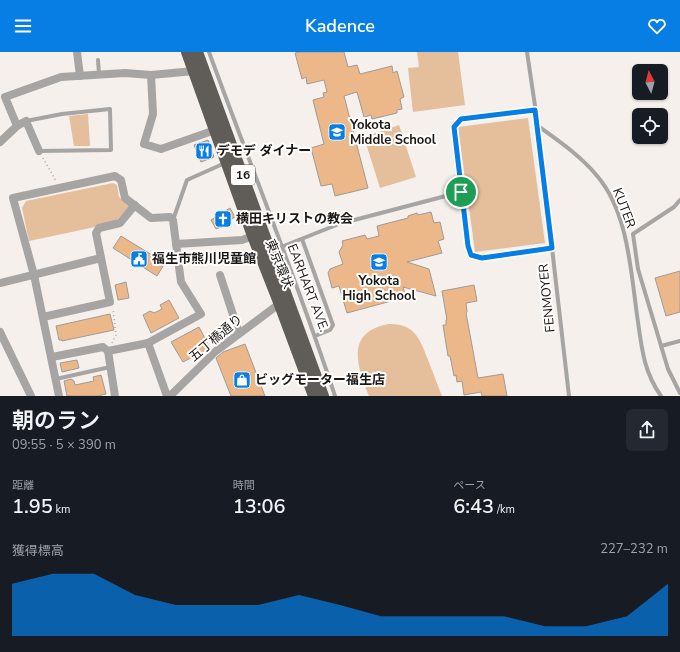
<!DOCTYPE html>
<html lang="ja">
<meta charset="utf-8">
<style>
body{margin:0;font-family:"Nunito Sans","Noto Sans JP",sans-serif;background:#242831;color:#f1f3f6;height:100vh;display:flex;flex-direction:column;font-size:15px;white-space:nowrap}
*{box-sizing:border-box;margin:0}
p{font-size:13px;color:#9ea1a6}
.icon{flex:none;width:22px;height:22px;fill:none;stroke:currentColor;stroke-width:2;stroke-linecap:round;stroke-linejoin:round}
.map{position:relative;height:344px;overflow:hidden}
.panel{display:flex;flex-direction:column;background:#171b24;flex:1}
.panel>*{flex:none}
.needle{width:26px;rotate:354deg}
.controls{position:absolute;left:632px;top:12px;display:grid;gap:8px}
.controls a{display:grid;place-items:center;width:36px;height:36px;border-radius:6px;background:#171b24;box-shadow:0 1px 3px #0004;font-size:20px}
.pin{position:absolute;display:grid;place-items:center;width:34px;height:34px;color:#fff;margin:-17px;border:2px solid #fff;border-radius:50%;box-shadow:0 1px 4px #0007}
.round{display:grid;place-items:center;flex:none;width:42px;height:42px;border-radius:6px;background:#242831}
.head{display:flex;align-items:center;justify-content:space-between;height:68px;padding:0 12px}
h1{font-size:22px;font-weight:600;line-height:30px}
.metrics{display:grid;grid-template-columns:repeat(3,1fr);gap:6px;height:68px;padding:4px 12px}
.metrics div{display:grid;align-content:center}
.metrics b{font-size:20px;font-weight:600}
.metrics small{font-size:11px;font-weight:400}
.metrics p{font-size:11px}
.chart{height:112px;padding:8px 12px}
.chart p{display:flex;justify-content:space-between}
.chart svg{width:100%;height:72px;margin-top:4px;fill:#067ee4;opacity:.7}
header{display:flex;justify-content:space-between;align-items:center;height:52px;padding:0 12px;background:#067ee4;color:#fff;font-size:18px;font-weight:600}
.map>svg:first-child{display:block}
.green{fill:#e5be9c}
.building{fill:#ecb889;stroke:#a09b97}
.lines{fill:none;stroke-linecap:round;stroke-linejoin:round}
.path{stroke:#ada9a6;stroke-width:1.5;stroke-dasharray:1 3;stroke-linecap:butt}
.service{stroke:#a7a5a3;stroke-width:4}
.minor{stroke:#a7a5a3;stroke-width:8}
.trunk{stroke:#605c58;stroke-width:12}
.route-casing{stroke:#fff;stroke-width:8}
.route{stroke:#067ee4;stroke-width:5}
.labels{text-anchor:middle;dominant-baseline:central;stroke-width:4;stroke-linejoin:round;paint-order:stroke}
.shield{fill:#fffefd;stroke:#5e5c5b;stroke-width:1}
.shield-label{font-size:12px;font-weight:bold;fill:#191716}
.poi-label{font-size:13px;font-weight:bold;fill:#191716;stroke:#fffefd;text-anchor:start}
.street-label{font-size:13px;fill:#191716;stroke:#fffefd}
</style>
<header><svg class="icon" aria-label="menu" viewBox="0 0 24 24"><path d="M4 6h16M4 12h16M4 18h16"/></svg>Kadence<svg class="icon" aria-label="heart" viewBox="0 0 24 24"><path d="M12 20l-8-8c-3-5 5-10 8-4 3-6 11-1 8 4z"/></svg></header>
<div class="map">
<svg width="680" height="344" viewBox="0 0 680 344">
<rect width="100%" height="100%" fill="#f5f0eb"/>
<g class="green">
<path d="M417 0H458L465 53 413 60 408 16 419 15Z"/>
<path d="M88 62 90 94H74L69 64Z"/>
<path d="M528 66 545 191 475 200 458 75Z"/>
<path d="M399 73 416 125 380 136 364 85Z"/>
<path d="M113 131 117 133 119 145 130 154 114 171 29 189 22 156 26 149Z"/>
<path d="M388 272C414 271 420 286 428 308 433 320 437 332 442 344H369C358 315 344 281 388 272Z"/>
</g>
<g class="building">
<path d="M299 0H344L348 15 357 13 360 22 392 14 393 21 397 19 404 45 400 47 402 57 397 58V61L372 67 371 63 364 65 357 40 344 44 368 136 335 144 332 132 321 134 311 96 324 92 313 48 324 45 323 41 327 40 324 28 307 32 306 25 302 27 295 1Z"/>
<path d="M208 88 214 105 201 110 194 93Z"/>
<path d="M230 156 235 165 228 169 229 172 216 177 211 168Z"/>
<path d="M431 160 434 171 440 170 444 187 438 189 442 201 407 210 429 217 436 244 403 235 406 245 347 261 339 234 332 236 328 221 330 217 343 212 339 200 343 193 342 189 365 183 367 187 379 184 377 174 408 166V164L417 161 418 163Z"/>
<path d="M121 184 165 211 157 224 113 196Z"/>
<path d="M680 219V260L666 264 655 226Z"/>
<path d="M126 230 129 246 118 248 115 233Z"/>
<path d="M474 233 477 249 466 251 467 260 466 261 478 326 503 322 507 344H482L481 340 464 343 462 329 457 330 456 323 454 324 450 304H448L443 273H446V268H447L442 239Z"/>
<path d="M169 248 179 266 151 281 143 263 150 259 154 261 162 257 160 253Z"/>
<path d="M110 262 114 278 62 289V288H59L56 274Z"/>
<path d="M199 275 210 296 183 310 171 290Z"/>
<path d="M245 292 265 344H231L216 306 223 300Z"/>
<path d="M77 308 79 316 62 320 60 311Z"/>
<path d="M101 323 106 342 98 344H67L64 329 71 327 74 329 75 333 94 329 93 325Z"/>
</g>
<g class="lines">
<g class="path">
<path d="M43 106 56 129"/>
<path d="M112 291 116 283 113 257"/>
</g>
<g class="service">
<path d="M209 0C251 115 297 228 335 344"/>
<path d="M527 0 538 74 569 344"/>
<path d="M98 8 99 22"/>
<path d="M535 58 461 67 454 75V87L468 194 471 203 483 206 552 196"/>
<path d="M26 69 62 62 110 57 111 98 39 99"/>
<path d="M538 74C559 89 581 104 598 125 629 162 631 223 638 270 642 298 644 320 661 344"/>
<path d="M680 148 674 155 633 182 638 217 668 317 680 341"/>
<path d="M173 168 187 128 225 111"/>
<path d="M302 187 333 273 330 278 315 284"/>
<path d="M281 195 339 172 461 140"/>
<path d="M661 294 680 289"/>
<path d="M56 327 110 315"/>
</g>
<g class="minor">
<path d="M77 0 80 24"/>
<path d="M151 23 153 62 144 92 161 97 215 78"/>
<path d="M17 74 5 45 61 25 125 21 151 23 194 19"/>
<path d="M0 90 17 74 26 69 39 99"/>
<path d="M176 192 242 188 253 184"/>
<path d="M220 223 239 281"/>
<path d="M0 231 101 206"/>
<path d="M43 265 110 250 96 181 99 176 120 171 135 153"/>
<path d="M0 280 31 344"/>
<path d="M148 291 167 344"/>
<path d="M108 299 115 344"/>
<path d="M52 305 103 295 108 299 148 291 201 262 181 230 173 168 170 165 151 166 125 146 121 128 115 124 13 146 34 223 59 344"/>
<path d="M170 344 216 299 283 249"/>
</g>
<g class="trunk">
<path d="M187 0 253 184 279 250 314 344"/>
<path d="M197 0 323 344"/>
</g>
</g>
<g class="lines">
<defs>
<path id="route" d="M535 58 552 196 482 206 471 203 468 194 454 75 461 67Z"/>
</defs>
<use href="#route" class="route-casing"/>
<use href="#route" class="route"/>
</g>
<defs>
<symbol id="school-square" viewBox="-11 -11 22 22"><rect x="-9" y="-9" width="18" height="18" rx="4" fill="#067ee4" stroke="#fffefd"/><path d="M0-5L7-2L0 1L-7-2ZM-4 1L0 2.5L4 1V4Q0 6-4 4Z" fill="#fff"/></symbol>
<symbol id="restaurant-square" viewBox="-11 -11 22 22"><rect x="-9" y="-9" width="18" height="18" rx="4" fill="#067ee4" stroke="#fffefd"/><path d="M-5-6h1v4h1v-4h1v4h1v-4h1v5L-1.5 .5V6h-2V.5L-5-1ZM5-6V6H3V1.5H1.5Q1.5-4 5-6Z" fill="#fff"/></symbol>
<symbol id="church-square" viewBox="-11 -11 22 22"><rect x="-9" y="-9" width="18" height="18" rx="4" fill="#067ee4" stroke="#fffefd"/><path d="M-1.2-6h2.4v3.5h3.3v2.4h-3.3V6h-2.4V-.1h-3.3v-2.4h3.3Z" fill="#fff"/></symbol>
<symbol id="civic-square" viewBox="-11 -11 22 22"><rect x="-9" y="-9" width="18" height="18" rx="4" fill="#067ee4" stroke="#fffefd"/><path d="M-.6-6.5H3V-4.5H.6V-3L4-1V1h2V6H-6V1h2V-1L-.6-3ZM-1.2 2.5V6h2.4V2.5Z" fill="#fff"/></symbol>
<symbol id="shop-square" viewBox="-11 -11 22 22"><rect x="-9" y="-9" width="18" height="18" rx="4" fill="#067ee4" stroke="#fffefd"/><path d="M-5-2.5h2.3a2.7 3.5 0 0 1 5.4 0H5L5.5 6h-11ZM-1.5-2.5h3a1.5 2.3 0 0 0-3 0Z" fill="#fff"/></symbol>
</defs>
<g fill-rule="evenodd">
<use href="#school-square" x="327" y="70" width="20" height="20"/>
<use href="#restaurant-square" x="194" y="89" width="20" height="20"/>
<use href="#church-square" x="213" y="157" width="20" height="20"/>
<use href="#civic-square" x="129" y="197" width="20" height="20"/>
<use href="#school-square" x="369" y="200" width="20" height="20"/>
<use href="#shop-square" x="232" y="318" width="20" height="20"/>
</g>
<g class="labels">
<rect class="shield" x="231" y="113" width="24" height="20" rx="3"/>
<g class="shield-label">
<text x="243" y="123">16</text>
</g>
<g class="poi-label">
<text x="350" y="73">Yokota<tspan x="350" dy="15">Middle School</tspan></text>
<text x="217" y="99">デモデ ダイナー</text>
<text x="236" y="167">横田キリストの教会</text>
<text x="152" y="207">福生市熊川児童館</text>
<text x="379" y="229" text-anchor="middle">Yokota<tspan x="379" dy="15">High School</tspan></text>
<text x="255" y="328">ビッグモーター福生店</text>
</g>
<g class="street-label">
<text transform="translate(624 156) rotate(69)">KUTER</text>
<text transform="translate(279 212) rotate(68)">東京環状</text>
<text transform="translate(308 236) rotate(69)">EARHART AVE.</text>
<text transform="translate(547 246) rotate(-96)">FENMOYER</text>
<text transform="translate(216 286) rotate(-40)">五丁橋通り</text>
</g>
</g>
</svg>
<div class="controls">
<a><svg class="needle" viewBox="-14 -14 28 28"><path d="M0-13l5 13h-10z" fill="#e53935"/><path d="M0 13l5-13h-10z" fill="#9ea1a6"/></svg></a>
<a><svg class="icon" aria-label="locate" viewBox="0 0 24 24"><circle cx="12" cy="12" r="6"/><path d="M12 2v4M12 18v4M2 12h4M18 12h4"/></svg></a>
</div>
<div class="pin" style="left:461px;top:140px;background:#1e9e55"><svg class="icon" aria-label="arrive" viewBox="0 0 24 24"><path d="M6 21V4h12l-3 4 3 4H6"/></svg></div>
</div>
<section class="panel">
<div class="head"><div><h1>朝のラン</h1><p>09:55 · 5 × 390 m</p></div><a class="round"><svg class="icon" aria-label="share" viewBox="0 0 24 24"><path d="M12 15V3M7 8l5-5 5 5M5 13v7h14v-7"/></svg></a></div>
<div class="metrics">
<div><p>距離</p><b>1.95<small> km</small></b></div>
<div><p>時間</p><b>13:06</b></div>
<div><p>ペース</p><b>6:43<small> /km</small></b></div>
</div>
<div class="chart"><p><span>獲得標高</span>227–232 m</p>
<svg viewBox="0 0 160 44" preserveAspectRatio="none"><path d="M0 44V12L10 6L20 6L30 19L40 25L50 25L60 25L70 19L80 25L90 32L100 32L110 32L120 32L130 38L140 38L150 32L160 12V44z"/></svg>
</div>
</section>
